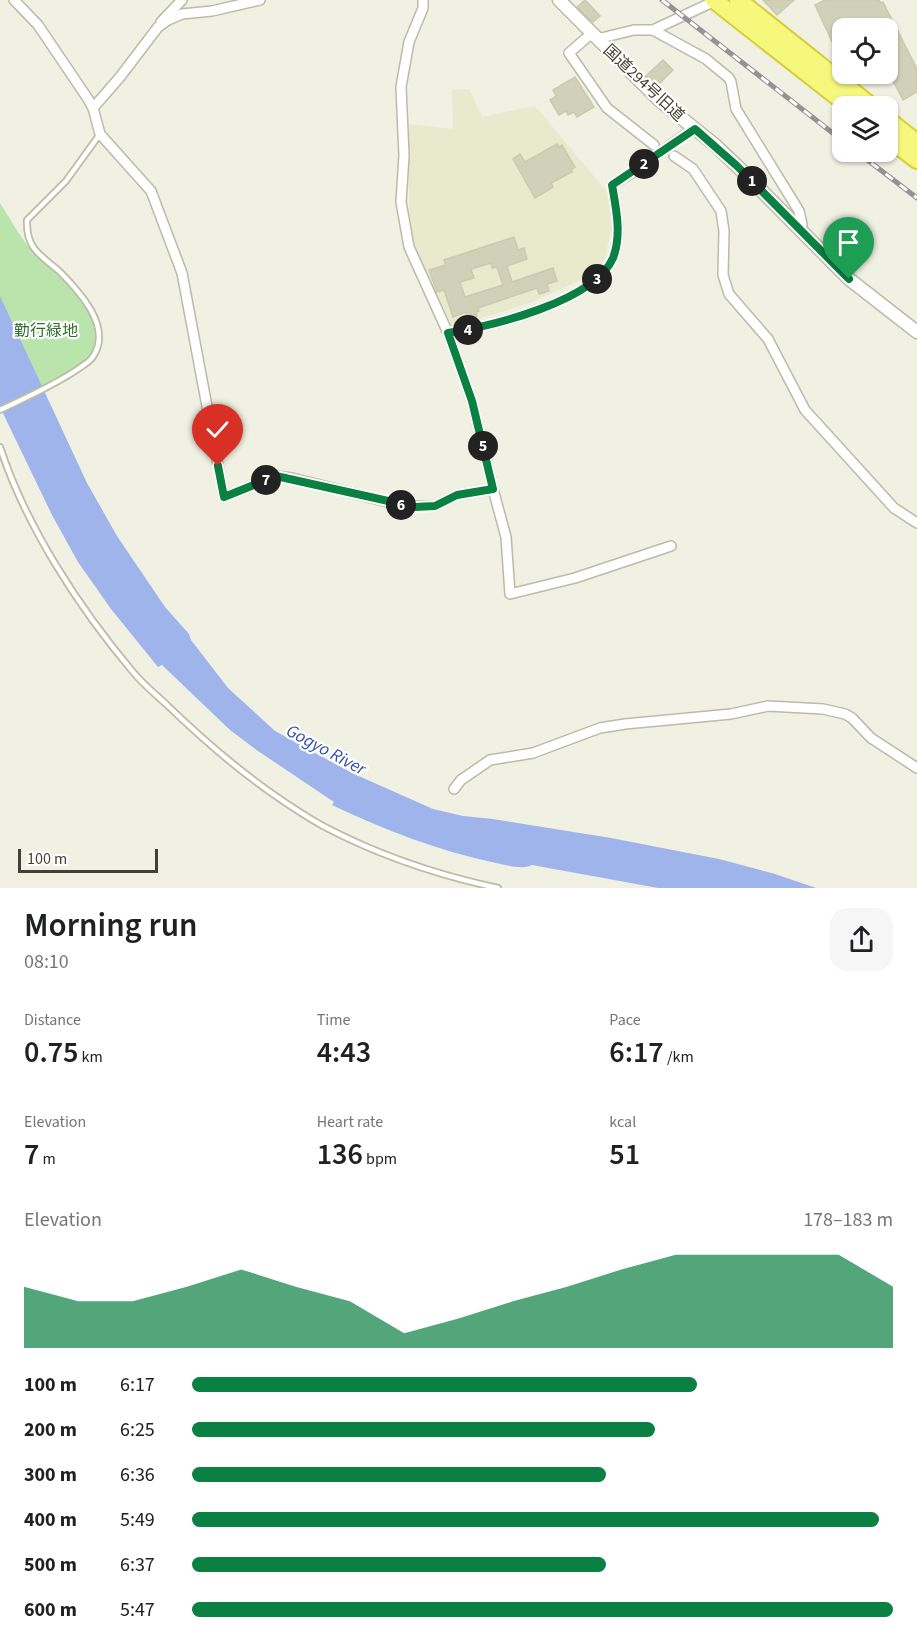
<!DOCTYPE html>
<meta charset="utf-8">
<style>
body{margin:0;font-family:"Source Sans 3","Noto Sans JP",sans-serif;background:#f6f6f6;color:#202124;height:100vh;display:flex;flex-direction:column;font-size:22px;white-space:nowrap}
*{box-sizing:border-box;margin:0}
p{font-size:20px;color:#757577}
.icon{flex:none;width:33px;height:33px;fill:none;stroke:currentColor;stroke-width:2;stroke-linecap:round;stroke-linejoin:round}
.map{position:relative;height:888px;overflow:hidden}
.drawer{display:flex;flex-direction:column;background:#fff;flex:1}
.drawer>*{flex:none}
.controls{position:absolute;left:832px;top:18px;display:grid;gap:12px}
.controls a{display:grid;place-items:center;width:66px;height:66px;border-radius:12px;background:#fff;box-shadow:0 2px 4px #0004;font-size:30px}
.scale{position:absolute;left:18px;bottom:15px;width:140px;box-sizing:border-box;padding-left:6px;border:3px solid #424133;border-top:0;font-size:16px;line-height:21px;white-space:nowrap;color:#424133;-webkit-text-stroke:4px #fff;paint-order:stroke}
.pin{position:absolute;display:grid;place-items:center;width:51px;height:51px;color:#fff;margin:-62px -26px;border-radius:50% 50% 50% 0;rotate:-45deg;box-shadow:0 0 6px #0007}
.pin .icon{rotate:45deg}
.km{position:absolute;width:30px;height:30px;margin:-15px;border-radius:50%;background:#222;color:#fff;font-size:16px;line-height:30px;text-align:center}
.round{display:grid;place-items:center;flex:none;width:63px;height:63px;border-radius:18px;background:#f6f6f6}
.summary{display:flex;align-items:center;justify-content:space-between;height:102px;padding:0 24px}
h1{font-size:33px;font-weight:600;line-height:45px}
.stats{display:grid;grid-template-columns:repeat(3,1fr);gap:9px;height:102px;padding:6px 24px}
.stats div{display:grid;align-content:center}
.stats b{font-size:30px;font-weight:600}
.stats small{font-size:16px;font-weight:400}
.stats p{font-size:16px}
.chart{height:168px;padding:12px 24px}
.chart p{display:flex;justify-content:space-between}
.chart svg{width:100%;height:108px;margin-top:6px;fill:#0b8043;opacity:.7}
ul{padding:0 24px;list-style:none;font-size:20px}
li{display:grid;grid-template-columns:96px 72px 1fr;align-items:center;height:45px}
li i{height:15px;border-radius:8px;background:#0b8043}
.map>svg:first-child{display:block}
.education{fill:#e8e9cd}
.green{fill:#b9e4ac}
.water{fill:#a0b4ec}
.building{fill:#d1d0b9;stroke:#cccaac;stroke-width:1.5;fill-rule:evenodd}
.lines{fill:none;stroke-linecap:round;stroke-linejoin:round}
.service-casing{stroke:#bbbba6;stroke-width:8}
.minor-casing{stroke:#bbbba6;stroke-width:12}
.tertiary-casing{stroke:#bbbba6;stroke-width:15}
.trunk-casing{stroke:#d6cf37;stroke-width:20}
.service{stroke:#fff;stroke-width:4.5}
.minor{stroke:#fff;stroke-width:9}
.tertiary{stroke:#fff;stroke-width:12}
.trunk{stroke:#f6f87d;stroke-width:16}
.rail-casing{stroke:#939393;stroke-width:5}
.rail{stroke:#fff;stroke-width:3;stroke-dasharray:9;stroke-linecap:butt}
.minor-bridge-casing{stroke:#bbbba6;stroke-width:12;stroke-linecap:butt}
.minor-bridge{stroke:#fff;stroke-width:9}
.route-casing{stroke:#fff;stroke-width:12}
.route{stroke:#0b8043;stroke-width:8}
.labels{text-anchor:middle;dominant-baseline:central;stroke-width:4.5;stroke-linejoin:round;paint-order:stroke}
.street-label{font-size:16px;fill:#424133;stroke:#fff}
.park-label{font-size:16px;fill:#2e702a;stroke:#fff}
.water-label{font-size:18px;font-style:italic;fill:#3250a8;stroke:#fff}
</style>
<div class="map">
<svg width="917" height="888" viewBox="0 0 917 888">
<rect width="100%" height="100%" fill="#f0f0e3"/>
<path class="education" d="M469 89 482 117 535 106 606 191 612 224 605 259 594 274 530 303 453 327 426 273 413 241 409 215V124L453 129 452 90Z"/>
<path class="green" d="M0 203C9 217 17 232 28 246 50 274 94 296 95 336 95 345 95 350 89 357 68 379 28 393 0 406Z"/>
<path class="water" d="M0 296 87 483 117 536 165 607 189 634 191 640 228 688 275 731 352 773 433 809 463 816 493 819 611 838 719 859 775 874 816 888H658L532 865C521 870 508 865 496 863 439 851 385 830 332 805L334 802 258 751 230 730 162 665 158 667 111 609 78 562 52 515 0 407Z"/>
<g class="building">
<path d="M585 0 600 16 593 22 577 7Z"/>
<path d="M763 0H794L777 15Z"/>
<path d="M825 0H879L881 3 883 2 917 69V92L903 100 888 71V28H843V65L815 5Z"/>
<path d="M663 60 673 70 657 86 646 76Z"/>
<path d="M575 77 594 107 577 117 574 112 568 115 566 111 559 115 550 100 556 96 553 90Z"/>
<path d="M557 144 559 147 562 145 575 167 571 170 572 172 551 183 553 187 535 198 513 159 520 154 525 162Z"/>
<path d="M514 237 518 250 524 248 527 259 507 266 512 282 553 268 557 281 547 284 549 291 539 294 537 288 478 308 479 311 476 312 477 316 468 319 466 312 453 317 444 290 437 292 429 270 446 265 444 260ZM491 263 492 268 497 267 503 285 465 297 460 282 474 278 471 269Z"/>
</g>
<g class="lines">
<defs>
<g id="service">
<path d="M0 410C27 397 53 386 78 369 82 366 89 362 92 358 114 328 79 291 59 271 39 254 26 248 27 220L66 181 100 134"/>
<path d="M0 447C26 527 80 609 133 672 143 684 155 694 166 704 199 736 232 765 270 792 287 804 305 816 323 826 378 855 437 875 498 888"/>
</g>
<g id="minor">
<path d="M14 0 38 25 88 99 93 108 100 134 151 191 182 273 224 497 276 476 292 478 396 504 415 506H435L457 495 493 489"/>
<path d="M423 0V8L409 42 401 87 404 156 401 202 409 247 448 333 472 401 493 489 506 537 510 594 575 578 671 546"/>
<path d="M161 22 182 0"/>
<path d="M653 30 706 59 729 78 731 82 736 109 799 211 802 224 800 230"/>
<path d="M591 34 569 53 607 108 654 145"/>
<path d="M597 39 634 30H653L717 0"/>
<path d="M93 108 120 77 158 27 168 20 182 14 212 11 260 0"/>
<path d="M672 144 695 128"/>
<path d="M674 156 693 169 721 211 724 231 723 275 729 294 768 339 805 410 894 508 917 523"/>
<path d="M448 333C491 326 594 302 613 258 622 235 616 208 612 185L630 174"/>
<path d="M454 789 461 780 490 760 533 753 600 728 625 724 731 714 768 706 823 709 845 714 852 718 871 738 917 768"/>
</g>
<path id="tertiary" d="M559 0 659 100 715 145 737 166 849 279 917 332"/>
<g id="trunk">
<path d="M714 0 849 106"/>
<path d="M738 0 871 106"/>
<path d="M888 120 917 143"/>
<path d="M888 138 917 160"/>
</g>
</defs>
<use href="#service" class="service-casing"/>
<use href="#minor" class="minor-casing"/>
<use href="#tertiary" class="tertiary-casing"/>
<use href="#trunk" class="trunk-casing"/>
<use href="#service" class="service"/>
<use href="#minor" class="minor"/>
<use href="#tertiary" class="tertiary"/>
<use href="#trunk" class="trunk"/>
<defs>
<g id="rail">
<path d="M662 0 843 141"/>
<path d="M857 152 917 198"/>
</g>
</defs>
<use href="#rail" class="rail-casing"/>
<use href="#rail" class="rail"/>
<defs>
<path id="minor-bridge" d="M630 174 672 144"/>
</defs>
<use href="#minor-bridge" class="minor-bridge-casing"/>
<use href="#minor-bridge" class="minor-bridge"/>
</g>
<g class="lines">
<defs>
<path id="route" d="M218 466 224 497 276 476 415 507 435 506 457 495 493 489 472 401 448 333C491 326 594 302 613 258 622 235 616 208 612 185L695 129 737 166 849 279"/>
</defs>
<use href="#route" class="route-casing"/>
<use href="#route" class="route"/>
</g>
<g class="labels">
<g class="street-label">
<text transform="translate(644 83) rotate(43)">国道294号旧道</text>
</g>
<g class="park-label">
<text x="46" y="331">勤行緑地</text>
</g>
<g class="water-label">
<text transform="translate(326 750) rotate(28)">Gogyo River</text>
</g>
</g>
</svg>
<div class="controls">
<a><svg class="icon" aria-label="locate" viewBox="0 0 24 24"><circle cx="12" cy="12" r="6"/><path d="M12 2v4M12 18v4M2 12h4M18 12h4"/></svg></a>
<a><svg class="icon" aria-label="layers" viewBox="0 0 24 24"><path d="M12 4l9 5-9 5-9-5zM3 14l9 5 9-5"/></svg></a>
</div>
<div class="scale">100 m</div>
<div class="pin" style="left:849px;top:279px;background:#1e9e55"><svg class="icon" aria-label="arrive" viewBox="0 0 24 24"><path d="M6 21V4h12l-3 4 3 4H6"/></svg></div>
<div class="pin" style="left:218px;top:466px;background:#d93025"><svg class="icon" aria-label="check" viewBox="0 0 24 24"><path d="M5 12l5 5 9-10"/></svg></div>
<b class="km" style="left:752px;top:181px">1</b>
<b class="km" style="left:644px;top:164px">2</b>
<b class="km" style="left:597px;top:279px">3</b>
<b class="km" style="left:468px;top:330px">4</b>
<b class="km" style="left:483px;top:446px">5</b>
<b class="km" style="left:401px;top:505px">6</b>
<b class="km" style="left:266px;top:480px">7</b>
</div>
<section class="drawer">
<div class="summary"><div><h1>Morning run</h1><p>08:10</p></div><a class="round"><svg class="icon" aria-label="share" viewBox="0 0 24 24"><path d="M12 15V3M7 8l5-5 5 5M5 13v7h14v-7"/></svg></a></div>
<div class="stats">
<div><p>Distance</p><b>0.75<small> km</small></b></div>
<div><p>Time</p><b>4:43</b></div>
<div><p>Pace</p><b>6:17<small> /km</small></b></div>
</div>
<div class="stats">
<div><p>Elevation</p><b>7<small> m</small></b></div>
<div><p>Heart rate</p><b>136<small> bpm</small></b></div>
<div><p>kcal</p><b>51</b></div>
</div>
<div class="chart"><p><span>Elevation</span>178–183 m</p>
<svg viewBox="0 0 160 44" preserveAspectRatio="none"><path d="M0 44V19L10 25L20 25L30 19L40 12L50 19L60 25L70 38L80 32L90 25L100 19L110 12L120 6L130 6L140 6L150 6L160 19V44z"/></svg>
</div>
<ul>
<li><b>100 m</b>6:17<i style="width:72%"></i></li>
<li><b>200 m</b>6:25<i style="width:66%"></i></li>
<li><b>300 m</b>6:36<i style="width:59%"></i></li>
<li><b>400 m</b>5:49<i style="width:98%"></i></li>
<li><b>500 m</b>6:37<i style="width:59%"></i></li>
<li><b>600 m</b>5:47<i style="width:100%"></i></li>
</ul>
</section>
